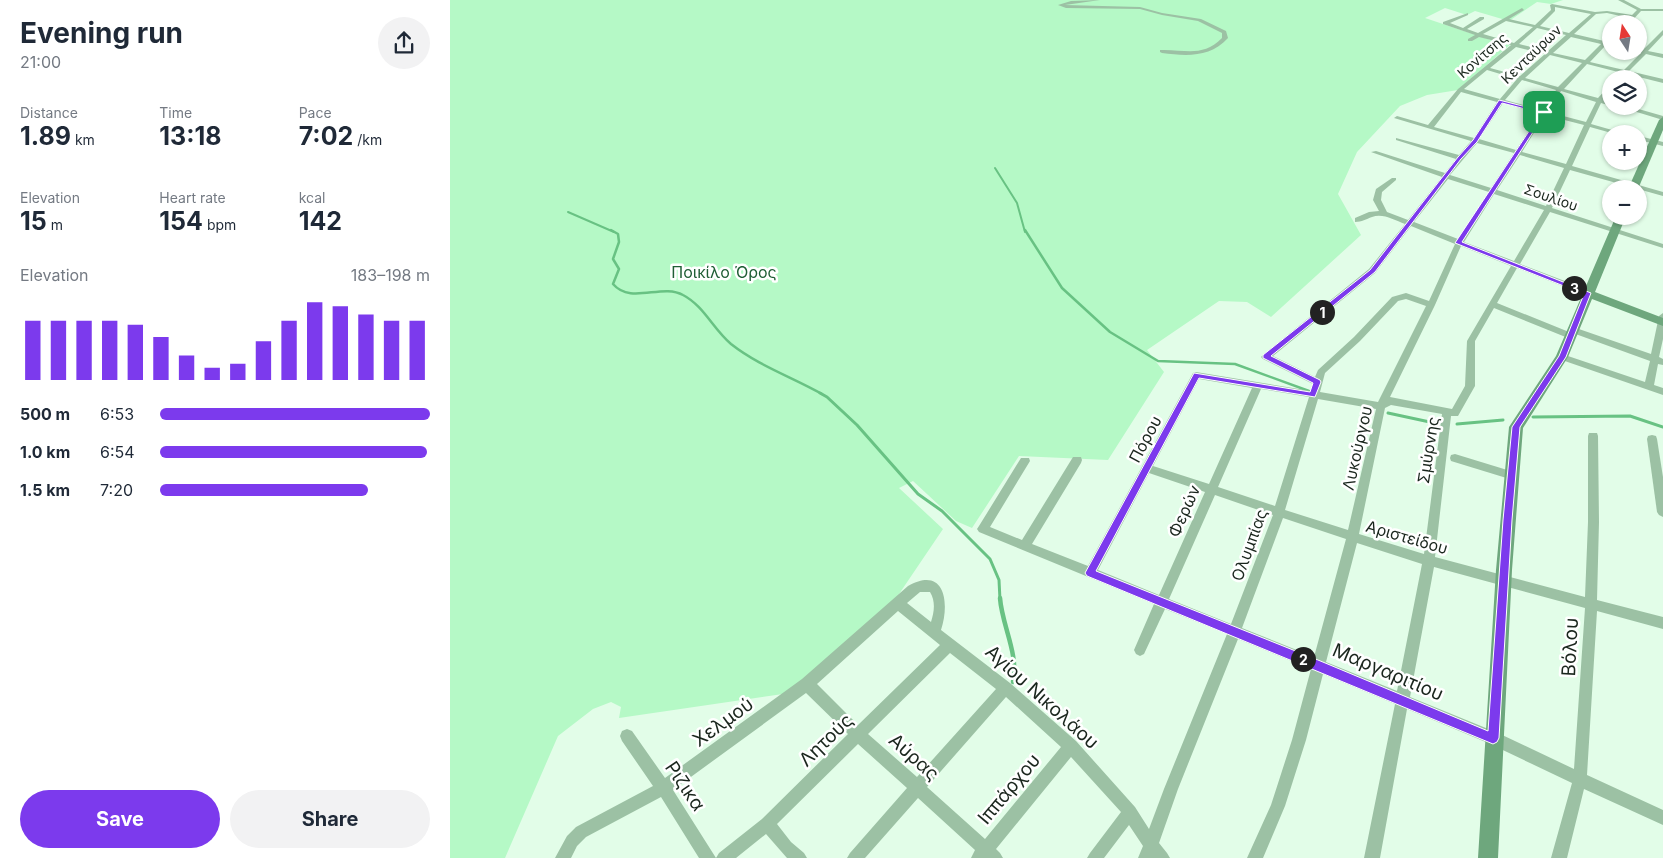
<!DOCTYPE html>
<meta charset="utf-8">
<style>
body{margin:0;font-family:Inter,sans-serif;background:#f2f2f3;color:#1f2937;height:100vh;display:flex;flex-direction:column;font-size:19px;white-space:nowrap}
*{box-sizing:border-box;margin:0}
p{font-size:16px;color:#747a83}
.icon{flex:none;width:28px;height:28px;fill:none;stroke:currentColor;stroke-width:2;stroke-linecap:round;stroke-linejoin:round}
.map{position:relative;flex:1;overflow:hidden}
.sheet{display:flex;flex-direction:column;background:#fff;width:450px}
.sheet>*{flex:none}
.needle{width:32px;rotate:348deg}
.fabs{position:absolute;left:1152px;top:15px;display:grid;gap:10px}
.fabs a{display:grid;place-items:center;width:45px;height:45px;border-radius:50%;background:#fff;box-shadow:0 1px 4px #0004;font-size:25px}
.pin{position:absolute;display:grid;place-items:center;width:42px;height:42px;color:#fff;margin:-21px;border-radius:10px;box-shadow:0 2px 8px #0006}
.km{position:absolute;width:25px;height:25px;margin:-12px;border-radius:50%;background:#222;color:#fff;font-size:14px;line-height:25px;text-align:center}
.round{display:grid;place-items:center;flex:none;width:52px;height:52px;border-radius:26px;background:#f2f2f3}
.headline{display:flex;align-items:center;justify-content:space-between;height:85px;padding:0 20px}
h1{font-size:28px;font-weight:700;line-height:38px}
.figures{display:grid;grid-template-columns:repeat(3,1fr);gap:8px;height:85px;padding:5px 20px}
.figures div{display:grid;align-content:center}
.figures b{font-size:25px;font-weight:700}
.figures small{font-size:14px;font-weight:400}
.figures p{font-size:14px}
.chart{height:140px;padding:10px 20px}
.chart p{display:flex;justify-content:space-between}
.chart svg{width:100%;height:90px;margin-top:5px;stroke:#7c3aed;stroke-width:6}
.primary-button{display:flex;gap:10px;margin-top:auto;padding:10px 20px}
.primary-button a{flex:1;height:58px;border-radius:30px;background:#7c3aed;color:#fff;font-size:20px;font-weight:700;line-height:58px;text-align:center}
.primary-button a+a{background:#f2f2f3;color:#1f2937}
ul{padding:0 20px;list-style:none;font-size:16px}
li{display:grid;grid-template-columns:80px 60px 1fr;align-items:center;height:38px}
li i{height:12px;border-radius:6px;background:#7c3aed}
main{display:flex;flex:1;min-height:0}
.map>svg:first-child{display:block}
.green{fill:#b5f9c6}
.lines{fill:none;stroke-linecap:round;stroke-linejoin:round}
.stream-far3{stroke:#68c283;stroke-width:2}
.stream-far2{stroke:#68c283;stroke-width:2.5}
.stream-far1{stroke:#68c283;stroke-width:3}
.stream{stroke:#68c283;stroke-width:4.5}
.street{fill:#9cc1a4;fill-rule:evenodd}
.secondary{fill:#6ea77d;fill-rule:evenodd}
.route{fill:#7c3aed;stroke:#fff;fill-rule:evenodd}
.labels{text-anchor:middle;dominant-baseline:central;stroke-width:5;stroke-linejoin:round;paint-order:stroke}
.far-street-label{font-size:14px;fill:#1a261d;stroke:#fff}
.park-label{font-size:16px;fill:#1f5e35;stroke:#fff}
.street-label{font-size:16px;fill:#1a261d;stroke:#fff}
.near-street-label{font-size:19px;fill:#1a261d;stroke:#fff}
</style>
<main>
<section class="sheet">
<div class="headline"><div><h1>Evening run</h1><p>21:00</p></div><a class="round"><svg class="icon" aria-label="share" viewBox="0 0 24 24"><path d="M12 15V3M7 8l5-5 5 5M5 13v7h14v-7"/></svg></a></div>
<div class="figures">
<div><p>Distance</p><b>1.89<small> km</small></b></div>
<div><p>Time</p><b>13:18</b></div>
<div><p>Pace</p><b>7:02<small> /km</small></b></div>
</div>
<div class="figures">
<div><p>Elevation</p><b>15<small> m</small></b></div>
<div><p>Heart rate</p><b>154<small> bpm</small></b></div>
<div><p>kcal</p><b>142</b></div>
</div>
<div class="chart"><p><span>Elevation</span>183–198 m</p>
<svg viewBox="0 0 160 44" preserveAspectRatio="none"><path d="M5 44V15M15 44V15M25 44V15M35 44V15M45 44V17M55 44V23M65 44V32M75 44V38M85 44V36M95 44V25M105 44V15M115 44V6M125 44V8M135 44V12M145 44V15M155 44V15"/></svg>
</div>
<ul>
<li><b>500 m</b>6:53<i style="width:100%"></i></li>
<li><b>1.0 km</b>6:54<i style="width:99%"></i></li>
<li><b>1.5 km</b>7:20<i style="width:77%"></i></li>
</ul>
<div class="primary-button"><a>Save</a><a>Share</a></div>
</section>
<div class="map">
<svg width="1213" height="858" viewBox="0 0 1213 858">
<rect width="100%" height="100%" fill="#e2fde8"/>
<path class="green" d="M0 0H1113L1101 4 1087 2 1059 21 1025 11 1017 15 995 8 975 18 1041 40 1061 44 1008 90 977 95 950 106 907 152 888 194 911 235 821 317 797 302 769 301 697 350 714 372 658 460 569 456 522 528 506 521 463 481 449 488 493 529 445 600 362 674 333 694 169 718 171 707 161 702 143 709 108 736 55 858H0Z"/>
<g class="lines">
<g class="stream-far3">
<path d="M545 168 567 203 575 232"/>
<path d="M118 212 164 232"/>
</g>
<g class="stream-far2">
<path d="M161 230 168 234 169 242 163 259 169 269 163 284C181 305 212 283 233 295 254 306 263 329 281 344 309 366 342 377 372 394"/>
<path d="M575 230 612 288 660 332 708 361 785 364 859 391"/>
</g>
<g class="stream-far1">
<path d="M370 393 377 397 407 425 468 494 492 511 540 559 549 580 550 600"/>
<path d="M938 413 989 424"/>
<path d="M1083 417 1180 416 1213 427"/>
<path d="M1007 424 1053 420"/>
</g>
<path class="stream" d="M550 598C552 626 569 654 563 682"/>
<g class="street">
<path d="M650 0 615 5 690 7 712 13 751 19 776 31 778 38C760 58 736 56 712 53L710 52V50C735 49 752 58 772 38V33L748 21 712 15 690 9 616 8 608 5 621 1Z"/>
<path d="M1168 0H1174L1191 9H1213V11H1191L1179 24H1174L1179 18 1157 13 1146 14 1124 34 1154 41 1161 35V40L1159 42 1161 43V45H1156L1140 62 1174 70 1191 53 1187 51 1189 50H1193L1213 30V35L1198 51 1213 54V58L1196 54 1179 71 1213 79V83L1177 74 1172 79H1166L1172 73 1137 64 1114 89 1148 98 1159 86 1161 85V90L1153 100 1161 102V106L1151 103 1141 124 1176 134H1165L1140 127 1122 166 1213 192V196L1120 170 1102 208 1213 244V248L1100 212 1070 264 1141 291 1142 293 1141 295H1135L1067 268 1047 303 1124 334 1125 336 1124 338H1118L1044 308 1025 341V386L1008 416H1001L985 557 1135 597 1138 522V436L1139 433H1147L1148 436 1149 522 1147 600 1213 617V629L1147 611 1137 775 1213 810V825L1134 789 1117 858H1101L1122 783 1038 743 957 709 930 858H914L945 704 873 674 856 740 835 806 813 858H797L821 805 842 740 861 669 788 639 728 789 709 843 717 853 720 858H688L693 846 679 825 654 858H637L640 853 671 812 621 757 546 849 550 853 553 858H521L525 850 468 798 415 858H397L400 853 457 788 408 744 327 824 341 842 354 853 357 858H337L316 834 286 858H266L269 853 312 819 398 734 356 693 223 790 266 858H249L211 797 136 837 127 846 121 858H105L117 836 126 827 203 786 172 741 170 736 172 731 177 729 182 731 215 778 352 679 458 586C495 565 500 603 491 630L560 683 626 741 685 807 699 829 714 789 777 634 715 609 694 654 690 656 686 654 684 650 704 604 529 532 527 529 529 526 571 458H579L580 461 540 527 572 540 623 457H631L632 460 631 463 582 544 638 566 743 373 746 372 861 391 863 384 813 359 811 357 813 355 919 269 955 224C944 220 933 213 922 217 916 219 912 222 905 222V218L919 212 929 211 923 200 926 189 942 178H946V180L932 192 931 200 937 212 958 220 992 177 921 152 926 151 995 173 1006 159 946 140V138L1009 155 1021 141 944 118 947 116 978 125 1008 89 1061 45 1029 37 1022 41H1018V39L1025 35 993 24V22L1018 13V15L1000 23 1013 28 1030 17H1034V19L1017 29 1028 33 1072 8 1074 10 1059 19 1085 25 1101 10 1100 5 1102 4 1145 12 1157 11 1182 15 1187 10ZM1105 7 1141 14 1119 33 1090 26 1105 11ZM1056 21 1083 27 1064 43 1033 34ZM1087 28 1116 35 1098 51 1069 44ZM1121 37 1151 44 1135 60 1103 53ZM1066 47 1095 54 1070 76 1040 68ZM1100 55 1132 63 1108 87 1075 78ZM1037 70 1067 79 1050 99 1014 89ZM1072 80 1106 90 1092 110 1055 100ZM1111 91 1146 102 1136 122 1098 112ZM1011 92 1047 102 1024 138 984 127ZM1053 103 1090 114 1066 150 1029 139ZM1095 115 1134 125 1116 164 1072 152ZM1027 143 1064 153 1041 188 1000 175ZM1070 155 1114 168 1096 206 1047 190ZM998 179 1039 192 1008 239 964 222ZM1044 194 1094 210 1064 261 1014 242ZM961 226 1005 244 979 301 956 293 942 297 904 337 868 370 865 377 823 356 925 273ZM1011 246 1061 266 1017 341 1015 386 1002 409 940 397 985 305ZM956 299 976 306 928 402 870 392 875 373 910 341 948 301ZM749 379 802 388 759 484 703 466ZM811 389 859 397 825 506 768 487ZM868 399 926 409 898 530 835 510ZM941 405 992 414 974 554 909 534 935 408ZM699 473 755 492 709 595 648 570ZM765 495 823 515 781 624 719 599ZM833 518 896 539 864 657 792 628ZM907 543 972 564 947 691 876 662ZM984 567 1135 608 1124 769 1048 733 960 697ZM470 592H480C486 602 484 612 481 622L457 603ZM448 611 490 645 408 725 367 684ZM500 653 546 689 467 777 418 734ZM556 697 611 747 535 839 477 787Z"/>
<path d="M1167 106H1178L1213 116V120Z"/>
<path d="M1189 136 1213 142V146L1189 140Z"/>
<path d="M1213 313V339L1209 357 1213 359V365L1208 364 1204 385 1213 388V395L1109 359 1107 357 1112 354 1195 382 1200 361 1120 332 1119 330 1120 328H1126L1201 354 1209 316Z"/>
<path d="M1202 435 1206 436 1207 439 1213 477V517L1209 515 1207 512 1197 439 1198 436Z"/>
<path d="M1005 454 1067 473 1068 476 1067 479 1063 480 1001 461 1000 458 1001 455Z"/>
</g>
<g class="secondary">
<path d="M1213 117V130L1188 189H1178L1209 120Z"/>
<path d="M1166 216H1176L1145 292 1213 318V326L1142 299 1118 357 1073 428 1062 570 1048 858H1028L1046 570 1059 427 1106 356Z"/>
</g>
</g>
<path class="route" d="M1049 100 1096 112 1012 242 1141 293 1116 357 1070 427 1062 520 1049 738 1047 742 1043 744 637 576 635 573 744 373 860 392 863 383 813 358V355L920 270 1008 157 1023 140ZM1052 103 1091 113 1005 243 1134 294 1109 356 1062 427 1053 520 1038 731 868 660 646 571 749 378 865 397 871 382 870 380 821 356 925 272 1011 159 1027 142Z"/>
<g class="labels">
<g class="far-street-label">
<text transform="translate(1081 54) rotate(-44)">Κενταύρων</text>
<text transform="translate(1032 55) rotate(-41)">Κονίτσης</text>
<text transform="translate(1101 197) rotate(19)">Σουλίου</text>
</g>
<g class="park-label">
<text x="274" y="272">Ποικίλο Όρος</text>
</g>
<g class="street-label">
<text transform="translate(695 439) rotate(-62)">Πόρου</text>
<text transform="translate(907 448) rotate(-77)">Λυκούργου</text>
<text transform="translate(978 450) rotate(-81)">Σμύρνης</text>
<text transform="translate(734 511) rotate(-66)">Φερών</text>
<text transform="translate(957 537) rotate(16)">Αριστείδου</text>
<text transform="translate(799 545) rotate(-70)">Ολυμπίας</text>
</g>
<g class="near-street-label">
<text transform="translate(1120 647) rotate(-87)">Βόλου</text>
<text transform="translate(938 672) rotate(23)">Μαργαριτίου</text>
<text transform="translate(592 697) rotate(42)">Αγίου Νικολάου</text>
<text transform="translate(273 722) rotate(-36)">Χελμού</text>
<text transform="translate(376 740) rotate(-44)">Λητούς</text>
<text transform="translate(464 757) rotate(42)">Αύρας</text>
<text transform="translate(235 786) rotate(56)">Ριζικα</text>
<text transform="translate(559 789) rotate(-50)">Ιππάρχου</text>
</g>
</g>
</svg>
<div class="fabs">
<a><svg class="needle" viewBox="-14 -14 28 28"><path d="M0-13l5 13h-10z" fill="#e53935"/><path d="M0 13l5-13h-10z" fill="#747a83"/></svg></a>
<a><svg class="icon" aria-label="layers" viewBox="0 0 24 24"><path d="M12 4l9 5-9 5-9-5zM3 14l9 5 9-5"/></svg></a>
<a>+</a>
<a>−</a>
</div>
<div class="pin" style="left:1094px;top:112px;background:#1e9e55"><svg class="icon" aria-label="arrive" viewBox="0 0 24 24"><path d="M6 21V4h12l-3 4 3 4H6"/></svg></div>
<b class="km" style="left:872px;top:312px">1</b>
<b class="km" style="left:853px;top:659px">2</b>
<b class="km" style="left:1124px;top:288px">3</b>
</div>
</main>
